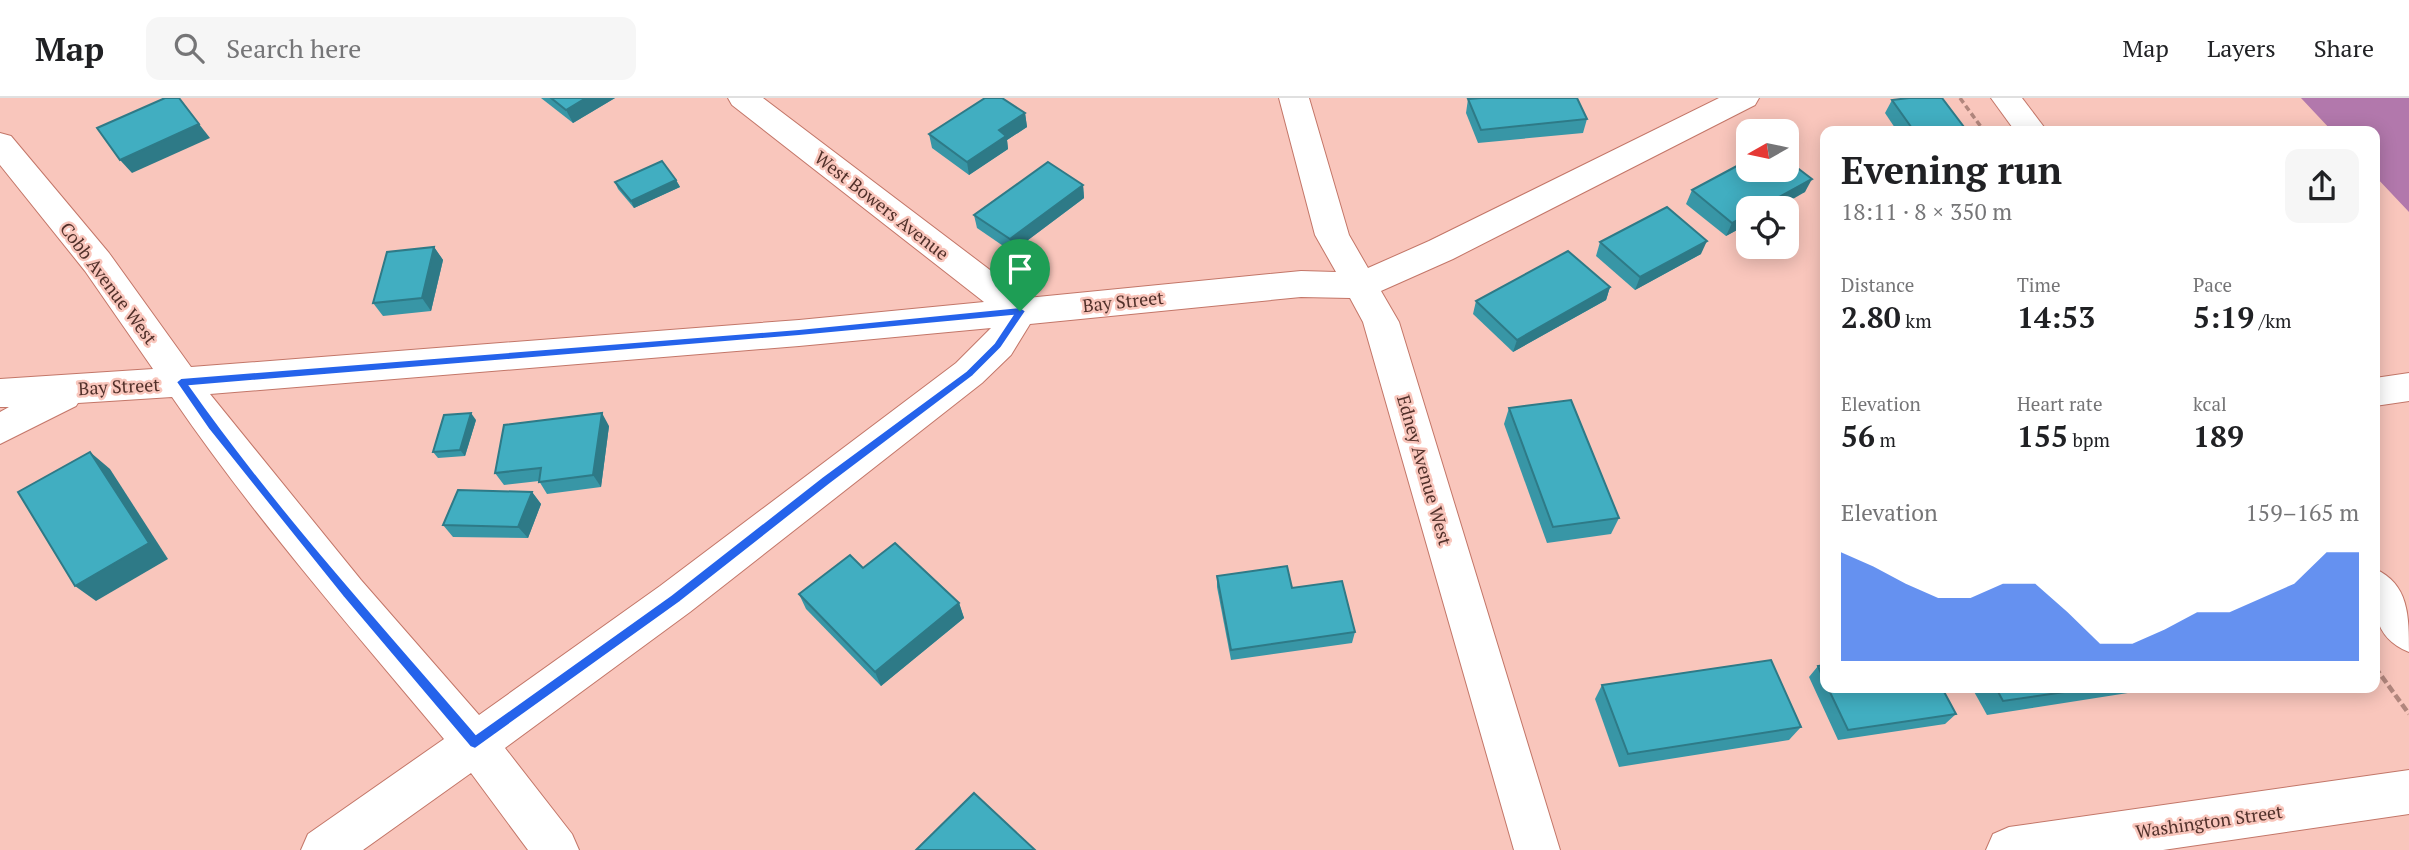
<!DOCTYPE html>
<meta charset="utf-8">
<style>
body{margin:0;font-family:"PT Serif",serif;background:#f6f6f6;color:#202124;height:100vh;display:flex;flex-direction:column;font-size:26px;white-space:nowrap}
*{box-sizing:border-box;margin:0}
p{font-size:23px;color:#757577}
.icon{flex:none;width:38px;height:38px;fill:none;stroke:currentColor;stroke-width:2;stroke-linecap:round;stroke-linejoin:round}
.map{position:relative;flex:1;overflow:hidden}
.details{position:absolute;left:1820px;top:28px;width:560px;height:567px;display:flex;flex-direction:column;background:#fff;border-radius:14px;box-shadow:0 4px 18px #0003}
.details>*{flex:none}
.needle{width:46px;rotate:261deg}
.controls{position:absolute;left:1736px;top:21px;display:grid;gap:14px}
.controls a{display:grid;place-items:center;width:63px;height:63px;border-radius:14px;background:#fff;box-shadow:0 4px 18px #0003;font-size:35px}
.pin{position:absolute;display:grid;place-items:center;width:60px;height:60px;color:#fff;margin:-72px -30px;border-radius:50% 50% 50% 0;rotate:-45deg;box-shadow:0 0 7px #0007}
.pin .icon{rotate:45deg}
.round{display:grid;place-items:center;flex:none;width:74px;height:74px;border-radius:14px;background:#f6f6f6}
.head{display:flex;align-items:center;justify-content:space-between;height:119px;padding:0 21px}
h1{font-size:38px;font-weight:700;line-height:52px}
.metrics{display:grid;grid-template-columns:repeat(3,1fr);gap:10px;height:119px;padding:7px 21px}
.metrics div{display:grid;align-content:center}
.metrics b{font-size:30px;font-weight:700}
.metrics small{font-size:19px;font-weight:400}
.metrics p{font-size:19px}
.chart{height:196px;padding:14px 21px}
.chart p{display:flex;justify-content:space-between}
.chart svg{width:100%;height:126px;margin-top:7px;fill:#2563eb;opacity:.7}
header{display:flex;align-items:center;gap:42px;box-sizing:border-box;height:98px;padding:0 35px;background:#fff;border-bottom:2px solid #e0e0e0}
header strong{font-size:33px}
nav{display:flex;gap:38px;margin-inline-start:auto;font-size:24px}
.search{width:490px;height:63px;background:#f6f6f6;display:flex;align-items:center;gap:18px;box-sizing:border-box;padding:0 24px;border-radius:14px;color:#757577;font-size:26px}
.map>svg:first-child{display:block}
.forest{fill:#b278ac}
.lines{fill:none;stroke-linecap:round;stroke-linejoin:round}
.minor-casing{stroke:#c37668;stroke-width:2}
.path-far1{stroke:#b1867d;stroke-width:3.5;stroke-dasharray:6 3.5;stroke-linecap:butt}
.path{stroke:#b1867d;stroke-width:4.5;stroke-dasharray:8 3.5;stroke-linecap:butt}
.minor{fill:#fff;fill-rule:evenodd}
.wall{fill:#3896a6}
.shaded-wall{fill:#2e7a87}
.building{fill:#41aec1;stroke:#2e7a87;stroke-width:2}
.route{fill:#2563eb;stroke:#fff;stroke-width:2;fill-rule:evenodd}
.labels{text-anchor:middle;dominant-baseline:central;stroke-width:5;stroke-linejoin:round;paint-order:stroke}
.street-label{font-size:18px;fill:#51302a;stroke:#f9c6bc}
</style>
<header>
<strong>Map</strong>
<div class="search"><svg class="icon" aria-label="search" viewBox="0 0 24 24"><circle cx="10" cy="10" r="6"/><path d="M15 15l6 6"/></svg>Search here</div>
<nav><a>Map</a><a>Layers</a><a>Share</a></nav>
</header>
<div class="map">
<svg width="2409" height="752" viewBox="0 0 2409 752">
<rect width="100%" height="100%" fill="#f9c6bc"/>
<path class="forest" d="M2301 0H2409V114L2375 78V33H2332Z"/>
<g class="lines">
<defs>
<g id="minor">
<path d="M728 0H763L1027 200 1301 173 1336 174 1315 137 1279 0H1309L1349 137 1368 170 1429 143 1719 0H1759L1755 7 1453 161 1381 193 1399 224 1560 752H1514L1363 224 1350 200 1301 199 1030 226 1011 257 982 285 690 514 505 650 572 736 579 752H528L471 675 363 752H301L308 736 444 641C351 530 254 419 172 299L78 305 76 308 0 346V314L9 309H0V281L153 271 85 173 0 67V35L11 38 109 155 191 269 799 222 984 204 732 7ZM991 230 956 265 660 488 479 617 361 482 210 296 799 248Z"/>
<path d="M1991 0H2022L2047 33H2015Z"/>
<path d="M2409 275V303L2375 308V280Z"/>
<path d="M2375 471C2409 486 2409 518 2409 554 2371 539 2373 506 2375 471Z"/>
<path d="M2409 672V716L2163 752H1986L1993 736 2009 729Z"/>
</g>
</defs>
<use href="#minor" class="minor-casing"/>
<path class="path-far1" d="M1960 0 1984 33"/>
<path class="path" d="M2375 569 2409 616"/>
<use href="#minor" class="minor"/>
</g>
<g class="wall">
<path d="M541 0H615L573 25Z"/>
<path d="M1468 1 1587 21 1583 35 1478 45 1466 15Z"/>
<path d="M1892 2 1967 33H1897L1885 15Z"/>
<path d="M1025 15 1027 29 1007 42 1008 51 969 77 932 50 929 36Z"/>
<path d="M676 82 680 89 634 110 618 91 615 84Z"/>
<path d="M1083 87 1084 100 1012 154 977 130 974 117Z"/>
<path d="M1692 92 1805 94 1748 110V126L1726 138 1686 106Z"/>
<path d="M1600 144 1701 156 1635 192 1596 158Z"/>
<path d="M434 149 443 162 431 213 383 218 373 205Z"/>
<path d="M1610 189 1606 202 1513 254 1473 216 1476 203Z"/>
<path d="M1509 310 1619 420 1611 436 1547 445 1504 326Z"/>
<path d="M476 322 465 358 438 360 433 354Z"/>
<path d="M609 328 601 389 547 396 539 383 504 387 495 375Z"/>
<path d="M532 394 541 406 528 440 453 439 443 427Z"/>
<path d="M863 470 959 505 964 520 881 588 806 511 799 496Z"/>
<path d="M1217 478 1292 490 1355 534 1352 545 1231 562 1217 489Z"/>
<path d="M1825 567V590H1942L1956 616 1945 626 1838 642 1809 579 1818 568Z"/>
<path d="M1602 587 1801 629 1789 642 1619 669 1595 601Z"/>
<path d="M1972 590H2151L2147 592 1987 617Z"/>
</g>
<g class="shaded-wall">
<path d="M586 0H615L573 25 566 12Z"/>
<path d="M1025 15 1027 29 1007 42 1008 51 969 77 967 64 999 32Z"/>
<path d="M199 26 210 40 132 75 120 62Z"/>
<path d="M1812 81 1805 94 1777 110H1759Z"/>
<path d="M676 82 680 89 634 110 631 103Z"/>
<path d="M1083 87 1084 100 1012 154 1010 141Z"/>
<path d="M1748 116V126L1726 138 1732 125Z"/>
<path d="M1707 143 1701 156 1635 192 1640 179Z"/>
<path d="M434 149 443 162 431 213 422 200Z"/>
<path d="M1610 189 1606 202 1513 254 1517 242Z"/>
<path d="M471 315 476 322 465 358 460 352Z"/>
<path d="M602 315 609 328 601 389 593 377Z"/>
<path d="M90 354 110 371 168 461 96 503 75 488Z"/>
<path d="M532 394 541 406 528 440 518 429Z"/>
<path d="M959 505 964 520 881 588 875 574Z"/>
</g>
<g class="building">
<path d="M165 0H179L199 26 120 62 97 30Z"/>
<path d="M551 0H586L566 12Z"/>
<path d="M985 0H1002L1025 15 999 32 1006 38 967 64 929 36Z"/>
<path d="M1481 0H1577L1587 21 1481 32 1468 1Z"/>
<path d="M1909 0H1942L1967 33H1914L1892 2Z"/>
<path d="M1748 62V72H1787V62L1812 81 1759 110H1748V116L1732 125 1692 92Z"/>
<path d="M662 63 676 82 631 103 615 84Z"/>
<path d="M1048 64 1083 87 1010 141 974 117Z"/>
<path d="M1667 109 1707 143 1640 179 1600 144Z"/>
<path d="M434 149 422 200 373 205 387 154Z"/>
<path d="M1568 153 1610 189 1517 242 1476 203Z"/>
<path d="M1571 302 1619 420 1553 429 1509 310Z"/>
<path d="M471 315 460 352 433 354 444 317Z"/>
<path d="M602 315 593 377 539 384 541 370 495 375 504 327Z"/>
<path d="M90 354 149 445 75 488 18 394Z"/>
<path d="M458 392 532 394 518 429 443 427Z"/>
<path d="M895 445 959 505 875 574 799 496 850 457 863 470Z"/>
<path d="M1287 468 1292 490 1342 483 1355 534 1231 552 1217 478Z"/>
<path d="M1771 562 1801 629 1628 656 1602 587Z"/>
<path d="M1825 567V585L1818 568Z"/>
<path d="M1828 590H1942L1956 616 1848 632Z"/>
<path d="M1996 590H2092L2003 603Z"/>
<path d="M974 695 1035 752H916Z"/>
</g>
<path class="route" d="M1020 209 1026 213 1001 250 973 278 830 386 680 504 475 651 470 649 343 499 209 332 176 284 181 280 799 231ZM1012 218 994 245 966 273 822 379 671 497 476 636C378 522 276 410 190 288L799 238Z"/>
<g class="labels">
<g class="street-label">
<text transform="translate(882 107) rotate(38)">West Bowers Avenue</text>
<text transform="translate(109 185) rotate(53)">Cobb Avenue West</text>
<text transform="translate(1123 203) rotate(-6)">Bay Street</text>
<text transform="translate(119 288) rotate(-3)">Bay Street</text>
<text transform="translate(1425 372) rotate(74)">Edney Avenue West</text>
<text transform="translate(2209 723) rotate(-8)">Washington Street</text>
</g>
</g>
</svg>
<div class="controls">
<a><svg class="needle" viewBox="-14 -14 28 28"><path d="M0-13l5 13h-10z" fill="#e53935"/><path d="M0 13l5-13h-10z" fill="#757577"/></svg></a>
<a><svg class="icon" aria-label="locate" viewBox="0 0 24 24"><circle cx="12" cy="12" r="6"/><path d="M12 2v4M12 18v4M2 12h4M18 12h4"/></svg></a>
</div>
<div class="pin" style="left:1020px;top:213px;background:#1e9e55"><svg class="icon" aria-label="arrive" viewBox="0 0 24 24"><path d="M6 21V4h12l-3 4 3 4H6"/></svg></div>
<section class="details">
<div class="head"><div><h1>Evening run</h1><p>18:11 · 8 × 350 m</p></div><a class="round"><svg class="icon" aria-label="share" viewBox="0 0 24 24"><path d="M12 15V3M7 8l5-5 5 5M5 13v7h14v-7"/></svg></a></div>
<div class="metrics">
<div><p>Distance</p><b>2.80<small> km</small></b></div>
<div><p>Time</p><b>14:53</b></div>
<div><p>Pace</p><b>5:19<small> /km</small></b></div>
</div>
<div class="metrics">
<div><p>Elevation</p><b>56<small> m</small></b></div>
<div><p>Heart rate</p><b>155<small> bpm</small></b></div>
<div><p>kcal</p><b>189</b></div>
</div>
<div class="chart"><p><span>Elevation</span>159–165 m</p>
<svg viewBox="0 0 160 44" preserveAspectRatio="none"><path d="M0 44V6L10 11L20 17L30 22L40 22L50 17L60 17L70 27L80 38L90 38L100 33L110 27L120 27L130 22L140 17L150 6L160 6V44z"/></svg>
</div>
</section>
</div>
